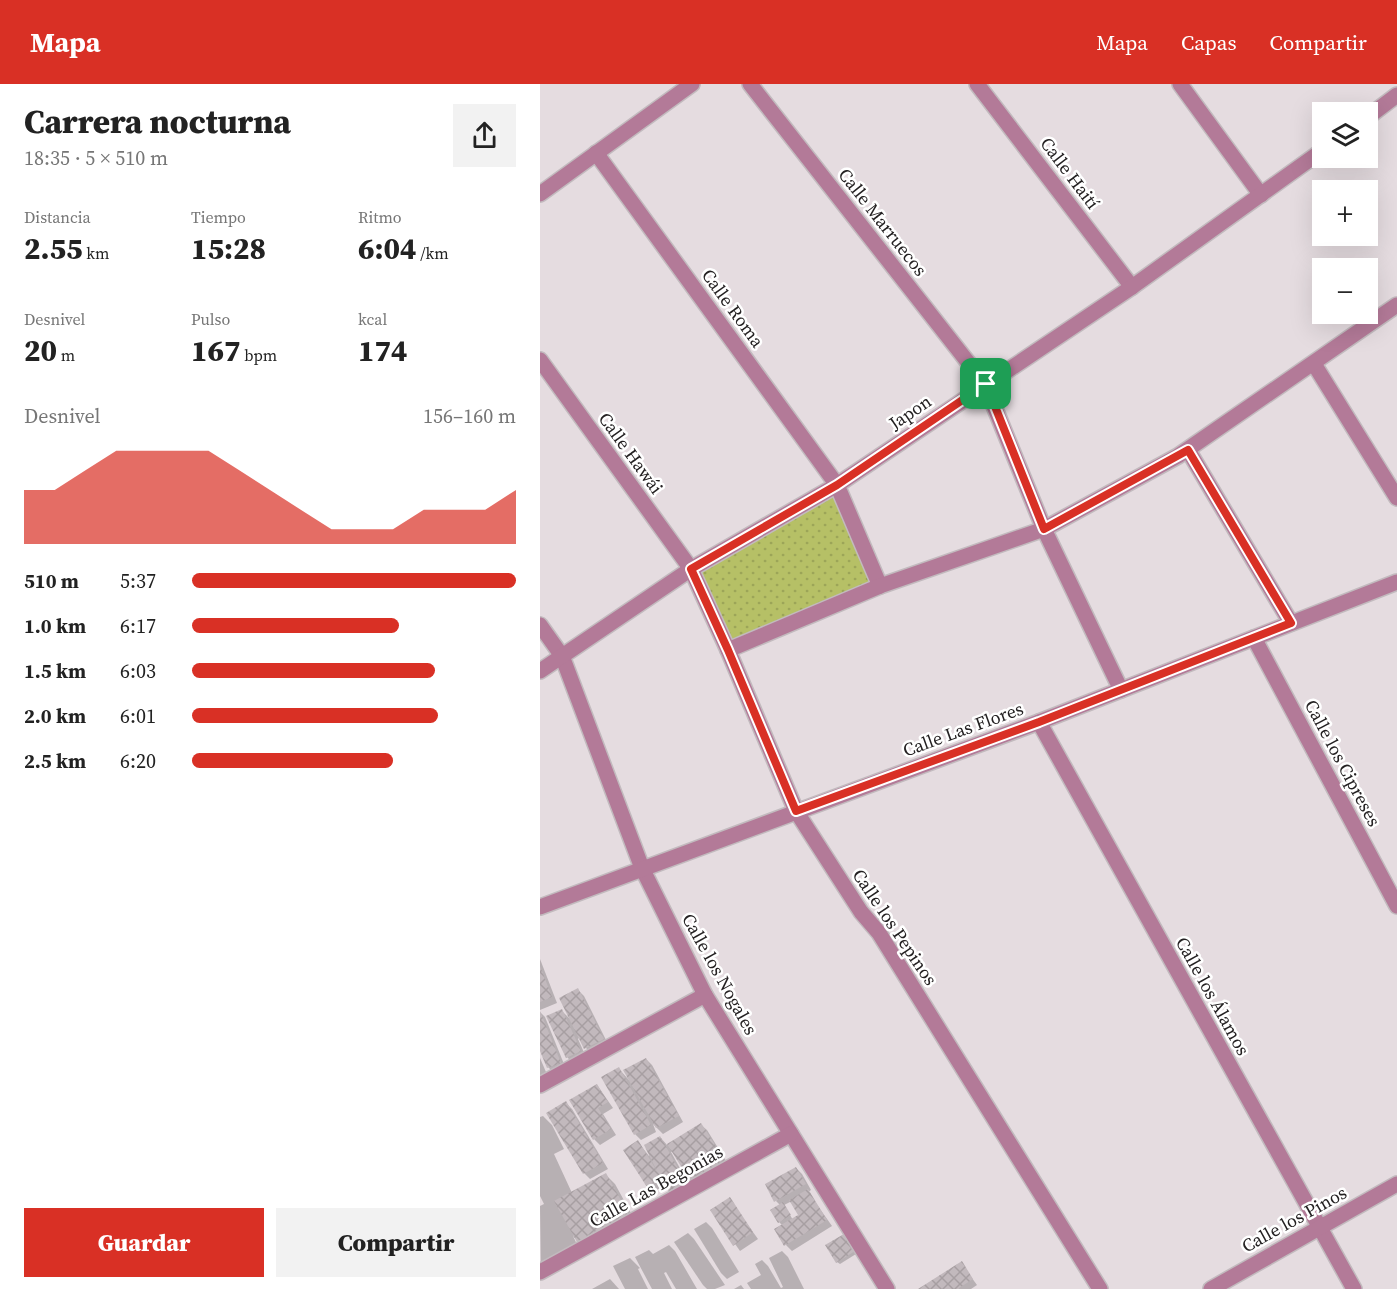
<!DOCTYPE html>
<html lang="es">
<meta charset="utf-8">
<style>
body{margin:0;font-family:"Source Serif 4",serif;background:#f2f2f2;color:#222;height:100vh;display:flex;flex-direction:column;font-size:22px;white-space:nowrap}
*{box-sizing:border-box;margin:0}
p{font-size:20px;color:#767676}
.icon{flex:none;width:33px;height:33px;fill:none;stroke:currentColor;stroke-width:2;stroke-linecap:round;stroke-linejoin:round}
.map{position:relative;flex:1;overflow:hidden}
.sheet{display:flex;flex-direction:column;background:#fff;width:540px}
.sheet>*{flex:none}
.buttons{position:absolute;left:772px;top:18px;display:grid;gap:12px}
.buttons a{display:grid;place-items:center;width:66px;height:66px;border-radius:0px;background:#fff;box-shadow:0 6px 24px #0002;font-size:30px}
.pin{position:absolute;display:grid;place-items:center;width:51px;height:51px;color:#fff;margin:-26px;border-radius:12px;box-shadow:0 3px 9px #0006}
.round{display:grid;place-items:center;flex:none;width:63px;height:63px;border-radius:0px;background:#f2f2f2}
.overview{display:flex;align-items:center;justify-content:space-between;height:102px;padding:0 24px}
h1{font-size:33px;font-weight:800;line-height:45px}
.stats{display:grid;grid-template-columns:repeat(3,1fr);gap:9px;height:102px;padding:6px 24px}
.stats div{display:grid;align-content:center}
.stats b{font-size:30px;font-weight:800}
.stats small{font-size:16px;font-weight:400}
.stats p{font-size:16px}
.chart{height:168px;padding:12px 24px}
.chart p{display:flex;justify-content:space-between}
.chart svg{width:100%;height:108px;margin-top:6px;fill:#d93025;opacity:.7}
.button{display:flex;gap:12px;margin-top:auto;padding:12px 24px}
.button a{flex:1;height:69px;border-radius:0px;background:#d93025;color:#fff;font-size:24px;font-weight:800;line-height:69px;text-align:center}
.button a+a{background:#f2f2f2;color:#222}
ul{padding:0 24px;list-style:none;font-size:20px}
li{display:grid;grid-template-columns:96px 72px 1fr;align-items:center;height:45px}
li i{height:15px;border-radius:8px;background:#d93025}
header{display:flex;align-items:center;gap:36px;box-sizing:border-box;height:84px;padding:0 30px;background:#d93025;color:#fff}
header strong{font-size:28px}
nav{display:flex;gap:33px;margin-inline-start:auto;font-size:21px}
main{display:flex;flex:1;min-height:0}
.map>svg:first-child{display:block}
.park{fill:url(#park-dots)}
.shadow{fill:#0003;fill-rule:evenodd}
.building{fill:url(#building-cross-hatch)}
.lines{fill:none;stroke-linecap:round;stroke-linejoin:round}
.minor-casing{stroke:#c2babe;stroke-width:18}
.minor{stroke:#b37a98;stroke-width:15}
.route-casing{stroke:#fff;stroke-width:12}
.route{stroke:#d93025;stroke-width:8}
.labels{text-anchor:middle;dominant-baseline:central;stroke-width:5;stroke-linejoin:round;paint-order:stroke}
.street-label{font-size:18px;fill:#242122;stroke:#fff}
</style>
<header>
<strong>Mapa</strong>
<nav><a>Mapa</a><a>Capas</a><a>Compartir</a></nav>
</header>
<main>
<section class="sheet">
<div class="overview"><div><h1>Carrera nocturna</h1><p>18:35 · 5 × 510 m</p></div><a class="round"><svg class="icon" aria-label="share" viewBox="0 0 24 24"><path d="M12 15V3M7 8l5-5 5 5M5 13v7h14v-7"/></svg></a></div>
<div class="stats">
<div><p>Distancia</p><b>2.55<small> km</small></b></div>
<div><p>Tiempo</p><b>15:28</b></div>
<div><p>Ritmo</p><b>6:04<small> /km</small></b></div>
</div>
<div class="stats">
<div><p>Desnivel</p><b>20<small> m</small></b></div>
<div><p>Pulso</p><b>167<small> bpm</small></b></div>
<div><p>kcal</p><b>174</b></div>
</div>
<div class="chart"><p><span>Desnivel</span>156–160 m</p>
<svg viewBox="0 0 160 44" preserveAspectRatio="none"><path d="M0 44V22L10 22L20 14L30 6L40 6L50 6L60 6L70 14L80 22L90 30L100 38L110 38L120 38L130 30L140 30L150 30L160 22V44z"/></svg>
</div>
<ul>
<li><b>510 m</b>5:37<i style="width:100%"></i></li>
<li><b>1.0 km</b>6:17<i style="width:64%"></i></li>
<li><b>1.5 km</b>6:03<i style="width:75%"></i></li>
<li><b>2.0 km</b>6:01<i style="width:76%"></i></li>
<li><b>2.5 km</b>6:20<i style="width:62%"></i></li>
</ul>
<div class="button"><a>Guardar</a><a>Compartir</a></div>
</section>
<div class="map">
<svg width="857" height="1205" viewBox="0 0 857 1205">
<defs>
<pattern id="park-dots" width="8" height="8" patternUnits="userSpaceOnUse" patternTransform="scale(1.5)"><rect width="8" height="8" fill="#b6c066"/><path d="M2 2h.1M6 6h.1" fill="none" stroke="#9ca558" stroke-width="1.8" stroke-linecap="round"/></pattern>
<pattern id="building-cross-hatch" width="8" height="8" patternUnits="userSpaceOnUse" patternTransform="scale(1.5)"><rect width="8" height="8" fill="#c2b9bd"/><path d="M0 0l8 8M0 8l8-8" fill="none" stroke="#a79fa2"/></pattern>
</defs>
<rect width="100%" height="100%" fill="#e5dce0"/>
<path class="park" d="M293 408 333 498 190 560 157 486Z"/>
<g class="shadow">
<path d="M0 875 17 919 0 926Z"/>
<path d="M38 906 44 912 69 962 52 970 46 964 40 953 38 955 46 973 33 979 27 973 22 927 30 935Z"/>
<path d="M0 928 5 933 26 985 14 989 8 983 0 963Z"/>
<path d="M0 974 9 995 0 999Z"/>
<path d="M106 975 112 981 143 1038 123 1050 113 1040 116 1048 101 1056 95 1050 64 994 79 985 89 996Z"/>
<path d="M57 1001 73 1024 63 1030 76 1051 60 1061 54 1055Z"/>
<path d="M26 1019 32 1025 68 1085 50 1095 44 1089 8 1029Z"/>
<path d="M3 1032 12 1041 24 1065 14 1070 32 1109 66 1091 75 1100 97 1140 48 1167 33 1152 43 1173 1 1195 0 1122 4 1120 0 1112V1033Z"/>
<path d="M161 1041 167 1046 191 1085 133 1067 131 1068 153 1108 127 1100 114 1108 108 1102 98 1058 109 1072 120 1053 127 1061Z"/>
<path d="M256 1084 262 1090 271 1106 268 1108 292 1142 252 1167 246 1161 243 1142 239 1138 240 1121 236 1117ZM252 1117 260 1131 253 1136 244 1121Z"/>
<path d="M189 1115 218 1155 200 1167 172 1127Z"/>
<path d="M166 1138 172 1144 199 1188 187 1195 181 1189 154 1145Z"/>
<path d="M148 1149 154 1155 185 1201 175 1205H167L163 1201 134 1158Z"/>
<path d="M306 1154 316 1170 300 1180 297 1178Z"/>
<path d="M129 1161 135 1167 157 1205H136L126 1188 124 1189 132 1205H112L95 1173 109 1166 113 1170Z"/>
<path d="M242 1167 248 1173 264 1205H211L207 1199 221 1191 215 1180 222 1176 228 1182 241 1204 243 1203 229 1174Z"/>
<path d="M90 1174 100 1184 98 1185 108 1205H85L73 1182Z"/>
<path d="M421 1179 437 1201 431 1205H380Z"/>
<path d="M70 1195 79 1205H52Z"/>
<path d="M201 1201 204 1205H194Z"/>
</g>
<g class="building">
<path d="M0 882 12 913 0 918Z"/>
<path d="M38 904 64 955 44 965 19 914Z"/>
<path d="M22 925 41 967 26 974 6 932Z"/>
<path d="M0 927 21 979 7 984 0 967Z"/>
<path d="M106 974 139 1032 116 1044 83 986Z"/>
<path d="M79 983 111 1041 94 1051 61 993Z"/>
<path d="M57 1000 68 1018 58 1024 71 1045 53 1056 29 1016Z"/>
<path d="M26 1017 63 1079 43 1090 6 1029Z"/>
<path d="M161 1039 186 1078 152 1100 127 1060Z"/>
<path d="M120 1052 148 1102 131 1111 121 1094 107 1103 83 1066 98 1056 118 1089 104 1061Z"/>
<path d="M256 1083 266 1100 234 1118 225 1100Z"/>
<path d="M66 1089 89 1131 37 1158 14 1117Z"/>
<path d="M268 1105 287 1136 244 1162 234 1145 258 1131 249 1116Z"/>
<path d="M190 1113 213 1148 193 1162 170 1126Z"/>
<path d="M243 1118 251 1131 238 1139 230 1126Z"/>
<path d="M304 1150 315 1167 296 1179 285 1161Z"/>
<path d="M422 1177 433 1195 419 1204V1205H378Z"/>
</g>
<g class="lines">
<defs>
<g id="minor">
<path d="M210 0 445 300 504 445 581 606"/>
<path d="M437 0 592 203"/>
<path d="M640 0 721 111"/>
<path d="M828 33 857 11"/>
<path d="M56 69 297 401 340 502"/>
<path d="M0 110 152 0"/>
<path d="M0 276 151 485 188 566 256 727 321 828 339 849 560 1205"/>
<path d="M774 280 857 414"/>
<path d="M648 366 751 539"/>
<path d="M0 541 22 572 102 784 165 911 347 1205"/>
<path d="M714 554 857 822"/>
<path d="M188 566 340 502 504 445 638 372 857 221"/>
<path d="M0 587 151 485 297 401 592 203 783 66"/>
<path d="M499 638 814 1205"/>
<path d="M0 823 499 638 857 498"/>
<path d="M0 1001 165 911"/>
<path d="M0 1188 251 1050"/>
<path d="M671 1205 857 1100"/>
</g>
</defs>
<use href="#minor" class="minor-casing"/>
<use href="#minor" class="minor"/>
</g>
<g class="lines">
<defs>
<path id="route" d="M446 300 504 445 648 366 751 539 499 638 256 727 188 566 151 485 297 401Z"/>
</defs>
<use href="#route" class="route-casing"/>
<use href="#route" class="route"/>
</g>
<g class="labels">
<g class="street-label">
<text transform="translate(530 89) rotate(53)">Calle Haití</text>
<text transform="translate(343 138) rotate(52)">Calle Marruecos</text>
<text transform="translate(193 224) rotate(54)">Calle Roma</text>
<text transform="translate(370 328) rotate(-34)">Japon</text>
<text transform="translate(91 369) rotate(54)">Calle Hawái</text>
<text transform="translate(423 645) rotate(-20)">Calle Las Flores</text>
<text transform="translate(803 679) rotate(62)">Calle los Cipreses</text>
<text transform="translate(355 843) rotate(56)">Calle los Pepinos</text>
<text transform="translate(180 890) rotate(61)">Calle los Nogales</text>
<text transform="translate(673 912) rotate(61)">Calle los Álamos</text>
<text transform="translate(116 1102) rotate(-29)">Calle Las Begonias</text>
<text transform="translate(754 1135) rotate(-29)">Calle los Pinos</text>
</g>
</g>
</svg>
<div class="buttons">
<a><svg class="icon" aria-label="layers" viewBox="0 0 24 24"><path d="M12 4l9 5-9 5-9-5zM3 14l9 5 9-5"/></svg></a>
<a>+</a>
<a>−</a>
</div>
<div class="pin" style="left:446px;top:300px;background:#1e9e55"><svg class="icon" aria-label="arrive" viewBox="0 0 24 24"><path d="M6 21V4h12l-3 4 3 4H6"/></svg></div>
</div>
</main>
